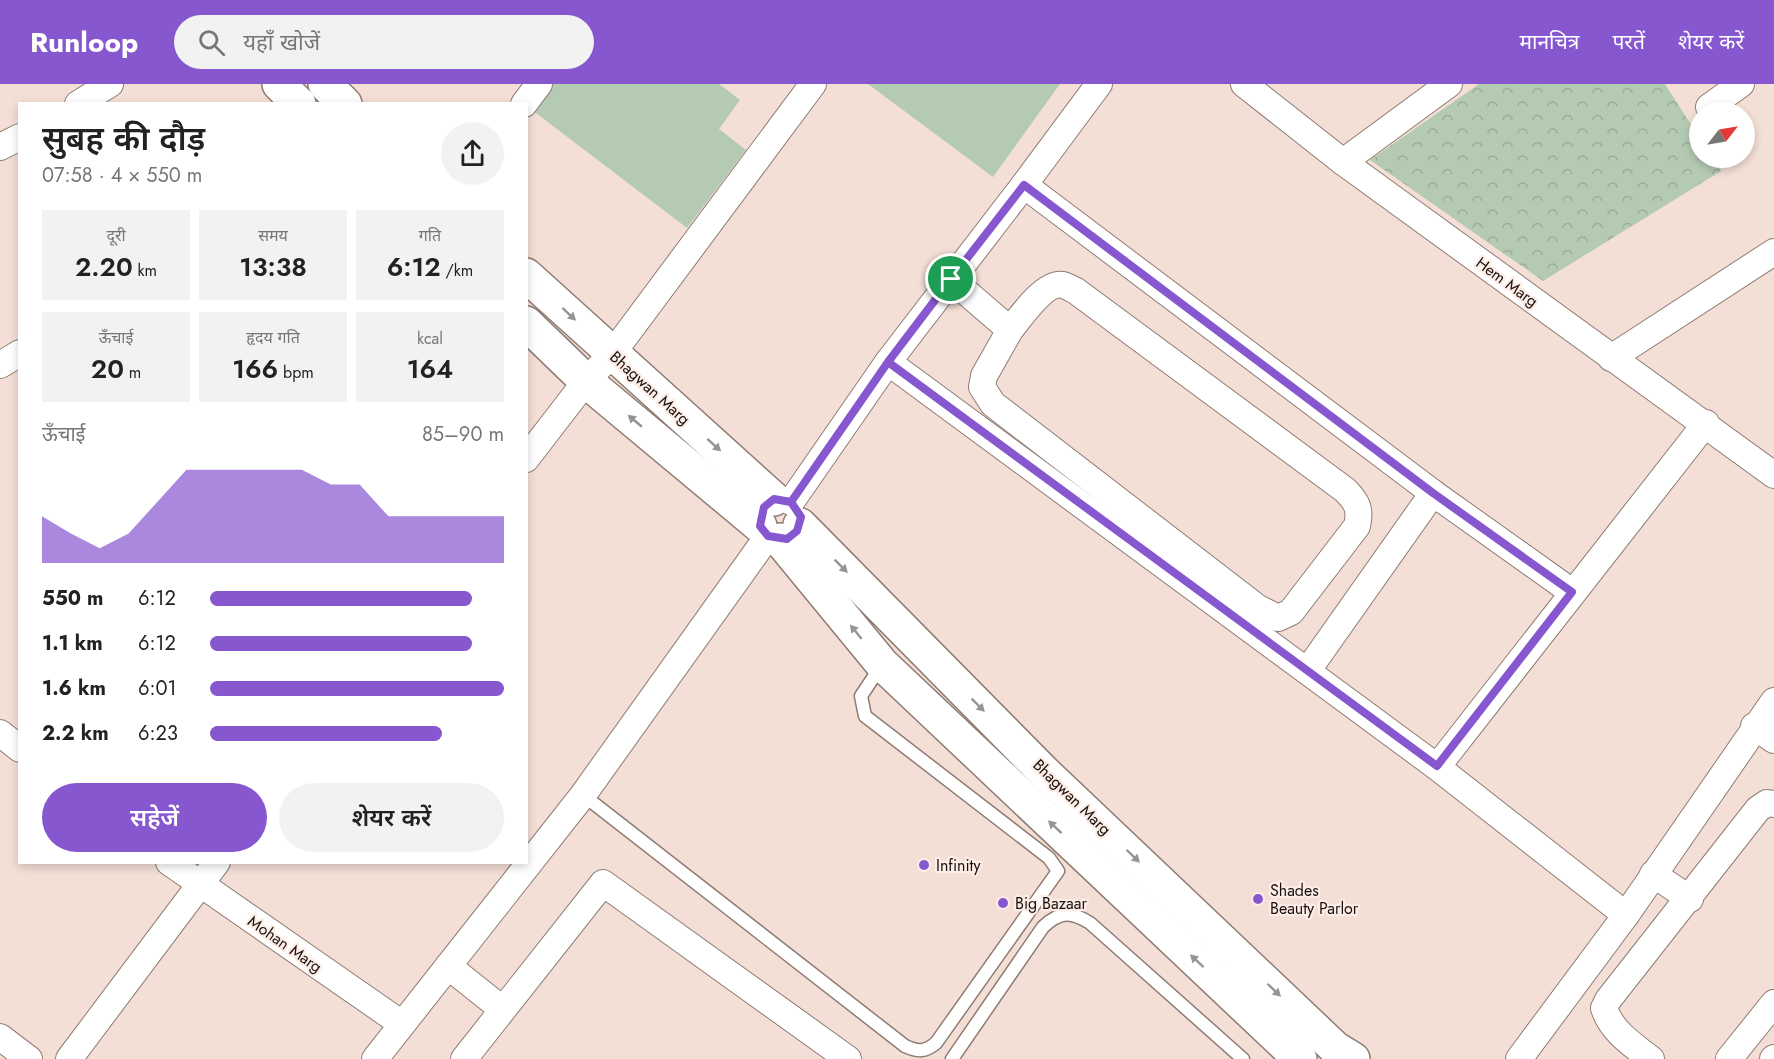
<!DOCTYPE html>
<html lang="hi">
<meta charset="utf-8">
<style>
body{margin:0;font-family:Jost,"Noto Sans Devanagari",sans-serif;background:#f2f2f2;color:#222;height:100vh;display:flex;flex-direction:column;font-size:22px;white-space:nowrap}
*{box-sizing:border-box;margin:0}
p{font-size:20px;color:#767676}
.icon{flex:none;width:33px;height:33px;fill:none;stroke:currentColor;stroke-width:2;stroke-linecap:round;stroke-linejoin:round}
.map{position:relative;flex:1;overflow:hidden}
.panel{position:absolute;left:18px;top:18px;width:510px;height:762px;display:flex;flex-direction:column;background:#fff;border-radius:0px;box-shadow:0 3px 9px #0003}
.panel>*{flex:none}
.needle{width:39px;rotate:59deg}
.controls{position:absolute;left:1689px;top:18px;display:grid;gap:12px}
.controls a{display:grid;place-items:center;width:66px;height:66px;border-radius:50%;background:#fff;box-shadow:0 3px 9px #0003;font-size:30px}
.pin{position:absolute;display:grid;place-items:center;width:51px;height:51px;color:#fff;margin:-26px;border:3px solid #fff;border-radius:50%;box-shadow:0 2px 6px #0007}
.round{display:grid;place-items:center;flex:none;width:63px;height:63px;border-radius:32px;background:#f2f2f2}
.head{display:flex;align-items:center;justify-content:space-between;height:102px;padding:0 24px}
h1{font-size:33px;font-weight:600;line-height:45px}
.stats{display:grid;grid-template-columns:repeat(3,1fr);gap:9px;height:102px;padding:6px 24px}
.stats div{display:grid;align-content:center;border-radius:0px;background:#f2f2f2;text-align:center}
.stats b{font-size:26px;font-weight:600}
.stats small{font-size:16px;font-weight:400}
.stats p{font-size:16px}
.chart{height:168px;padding:12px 24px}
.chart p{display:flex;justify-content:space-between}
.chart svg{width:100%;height:108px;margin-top:6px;fill:#8757d0;opacity:.7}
.button{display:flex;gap:12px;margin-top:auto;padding:12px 24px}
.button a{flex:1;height:69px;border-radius:36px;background:#8757d0;color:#fff;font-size:24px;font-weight:600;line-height:69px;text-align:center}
.button a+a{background:#f2f2f2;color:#222}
ul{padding:0 24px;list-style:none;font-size:20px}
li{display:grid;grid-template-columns:96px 72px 1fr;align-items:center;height:45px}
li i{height:15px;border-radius:8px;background:#8757d0}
header{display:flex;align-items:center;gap:36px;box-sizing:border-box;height:84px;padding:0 30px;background:#8757d0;color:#fff}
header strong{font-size:28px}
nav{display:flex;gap:33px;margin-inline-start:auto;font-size:21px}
.search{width:420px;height:54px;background:#f2f2f2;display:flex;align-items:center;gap:15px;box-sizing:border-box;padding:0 21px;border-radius:33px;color:#767676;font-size:22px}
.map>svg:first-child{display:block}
.green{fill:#b5cab3}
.park{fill:url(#park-crowns)}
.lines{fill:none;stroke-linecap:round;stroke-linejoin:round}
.lane-casing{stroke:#8e7c73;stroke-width:15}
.street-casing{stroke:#8e7c73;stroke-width:28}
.secondary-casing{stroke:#8e7c73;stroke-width:36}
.lane{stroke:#fff;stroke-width:12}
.street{stroke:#fff;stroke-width:26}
.secondary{stroke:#fff;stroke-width:33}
.oneway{fill:#979493}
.route-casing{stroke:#fff;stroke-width:12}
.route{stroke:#8757d0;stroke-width:8}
.poi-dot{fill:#8757d0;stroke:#feede6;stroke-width:2}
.labels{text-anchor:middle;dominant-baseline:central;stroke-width:4.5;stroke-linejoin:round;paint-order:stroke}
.street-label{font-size:16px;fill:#18110e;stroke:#feede6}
.poi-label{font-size:16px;fill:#18110e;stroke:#feede6;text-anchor:start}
</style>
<header>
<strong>Runloop</strong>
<div class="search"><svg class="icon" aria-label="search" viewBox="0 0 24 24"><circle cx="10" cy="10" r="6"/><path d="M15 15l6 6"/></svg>यहाँ खोजें</div>
<nav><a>मानचित्र</a><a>परतें</a><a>शेयर करें</a></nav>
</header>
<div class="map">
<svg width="1774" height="975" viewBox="0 0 1774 975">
<defs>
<pattern id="park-crowns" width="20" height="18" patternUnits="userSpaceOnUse" patternTransform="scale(1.5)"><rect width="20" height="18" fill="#b5cab3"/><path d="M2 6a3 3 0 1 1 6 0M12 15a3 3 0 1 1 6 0" fill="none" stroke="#9bac99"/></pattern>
</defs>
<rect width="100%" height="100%" fill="#f4dfd6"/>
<g class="green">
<path d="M551 0H719L740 16 719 45 746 66 687 144 532 26Z"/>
<path d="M868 0H1060L993 93Z"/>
</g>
<path class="park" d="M1479 0H1665L1699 53 1700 74H1712L1721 87 1543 197 1370 76Z"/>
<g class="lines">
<defs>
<g id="lane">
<path d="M583 711 905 962C918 968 925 968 936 959L1058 787 1049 774 865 632 861 612 881 582"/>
<path d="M952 975 1043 843C1060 827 1071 827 1090 839L1243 975"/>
</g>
<g id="street">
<path d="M1099 0 1024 101 1433 409 1572 508"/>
<path d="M1244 0 1343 78 1774 391"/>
<path d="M78 20 110 0"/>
<path d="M524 20 539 0"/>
<path d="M1709 23 1741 0"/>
<path d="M0 63 20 53"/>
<path d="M1343 78 1449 0"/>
<path d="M951 195 1010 246C1020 234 1045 197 1063 201 1067 202 1072 205 1076 207L1345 406C1357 418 1361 425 1357 442L1291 528 1278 534 1258 524 993 320 982 303 984 292 1010 246"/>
<path d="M1611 274 1774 168"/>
<path d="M888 278 1437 683"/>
<path d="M0 281 20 269"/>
<path d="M526 375 586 297 612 270 813 0"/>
<path d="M791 418 888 278 1024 101"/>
<path d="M1308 586 1433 409"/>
<path d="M1754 642 1774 656"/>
<path d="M0 649 20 665"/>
<path d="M169 778 402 940"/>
<path d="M1653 790 1690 815"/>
<path d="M1626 831 1437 683 1706 339"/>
<path d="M448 882 502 925"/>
<path d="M0 953 29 975"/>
<path d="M69 975 217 778"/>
<path d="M375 975 583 711 768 452"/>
<path d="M464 975 603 799 848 975"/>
<path d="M1519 975 1626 831 1774 617"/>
<path d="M1651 975C1633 961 1611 947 1604 924L1608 916 1758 725 1767 719 1774 720"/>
<path d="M1729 975 1774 919"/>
<path d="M1773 975 1774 974"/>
</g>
<g id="secondary">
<path d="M279 0 299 20"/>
<path d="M325 0 345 20"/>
<path d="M526 191 774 415"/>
<path d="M526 239 586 297 760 442"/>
<path d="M800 441 1044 688 1335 964 1353 975"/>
<path d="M780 456 882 580 1300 975"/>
</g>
</defs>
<use href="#lane" class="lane-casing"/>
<use href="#street" class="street-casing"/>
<use href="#secondary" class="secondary-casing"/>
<use href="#lane" class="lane"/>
<use href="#street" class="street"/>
<use href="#secondary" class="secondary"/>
</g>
<defs><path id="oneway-solid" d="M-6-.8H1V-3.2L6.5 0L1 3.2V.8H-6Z" transform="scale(1.5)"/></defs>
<g class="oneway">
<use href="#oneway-solid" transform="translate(569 230) rotate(43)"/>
<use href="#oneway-solid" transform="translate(635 337) rotate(-140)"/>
<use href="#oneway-solid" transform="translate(714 361) rotate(42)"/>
<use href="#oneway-solid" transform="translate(841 482) rotate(45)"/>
<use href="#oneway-solid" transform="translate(856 548) rotate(-129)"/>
<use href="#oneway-solid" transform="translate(978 621) rotate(45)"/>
<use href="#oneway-solid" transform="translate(1055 743) rotate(-137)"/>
<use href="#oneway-solid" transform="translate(1133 772) rotate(44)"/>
<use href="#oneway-solid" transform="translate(1197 877) rotate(-137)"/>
<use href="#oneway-solid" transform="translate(1274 906) rotate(44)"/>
</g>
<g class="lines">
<defs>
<path id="route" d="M951 195 888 278 791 418 801 433 797 447 787 455 768 452 760 442 764 423 774 415 791 418 888 278 1437 682 1572 508 1433 409 1024 101 951 195"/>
</defs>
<use href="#route" class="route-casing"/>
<use href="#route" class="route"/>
</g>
<g class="poi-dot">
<circle cx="924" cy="781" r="6"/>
<circle cx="1258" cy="815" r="6"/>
<circle cx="1003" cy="819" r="6"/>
</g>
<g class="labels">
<g class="street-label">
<text transform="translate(1507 198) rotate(36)">Hem Marg</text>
<text transform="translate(650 304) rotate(42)">Bhagwan Marg</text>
<text transform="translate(1072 713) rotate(44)">Bhagwan Marg</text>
<text transform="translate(285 860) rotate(35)">Mohan Marg</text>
</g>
<g class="poi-label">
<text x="936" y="781">Infinity</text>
<text x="1270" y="806">Shades<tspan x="1270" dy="18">Beauty Parlor</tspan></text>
<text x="1015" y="819">Big Bazaar</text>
</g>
</g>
</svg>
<div class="controls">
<a><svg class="needle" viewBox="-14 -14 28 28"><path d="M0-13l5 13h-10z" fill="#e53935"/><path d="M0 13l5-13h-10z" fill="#767676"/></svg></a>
</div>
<div class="pin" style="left:951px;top:195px;background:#1e9e55"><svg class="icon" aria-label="arrive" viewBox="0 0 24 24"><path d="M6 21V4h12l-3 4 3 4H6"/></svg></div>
<section class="panel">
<div class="head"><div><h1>सुबह की दौड़</h1><p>07:58 · 4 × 550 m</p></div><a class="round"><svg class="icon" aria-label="share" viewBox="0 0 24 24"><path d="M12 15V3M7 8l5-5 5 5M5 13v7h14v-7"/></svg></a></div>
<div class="stats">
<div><p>दूरी</p><b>2.20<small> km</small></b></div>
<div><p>समय</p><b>13:38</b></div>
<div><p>गति</p><b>6:12<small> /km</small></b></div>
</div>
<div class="stats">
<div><p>ऊँचाई</p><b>20<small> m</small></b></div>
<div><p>हृदय गति</p><b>166<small> bpm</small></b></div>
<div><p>kcal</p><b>164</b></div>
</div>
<div class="chart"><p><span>ऊँचाई</span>85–90 m</p>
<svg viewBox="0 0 160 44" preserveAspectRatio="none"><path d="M0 44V25L10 32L20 38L30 32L40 19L50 6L60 6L70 6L80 6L90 6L100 12L110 12L120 25L130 25L140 25L150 25L160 25V44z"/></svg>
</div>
<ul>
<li><b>550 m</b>6:12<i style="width:89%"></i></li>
<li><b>1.1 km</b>6:12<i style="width:89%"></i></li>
<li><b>1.6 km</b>6:01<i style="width:100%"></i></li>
<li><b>2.2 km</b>6:23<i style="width:79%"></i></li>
</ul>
<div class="button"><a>सहेजें</a><a>शेयर करें</a></div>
</section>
</div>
